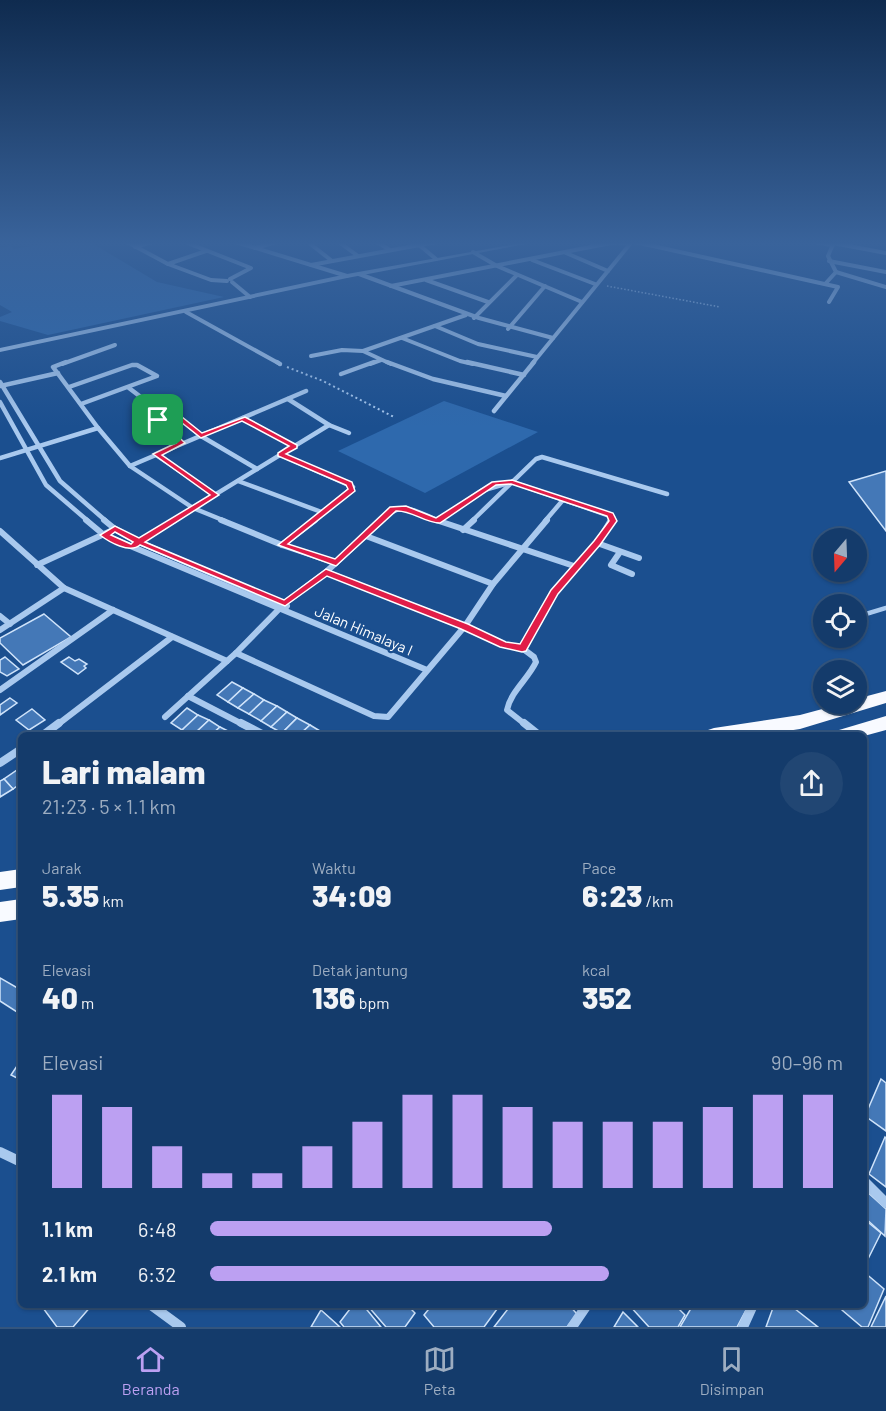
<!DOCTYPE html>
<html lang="id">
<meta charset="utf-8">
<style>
body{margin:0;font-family:Barlow,sans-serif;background:#214673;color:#f1f3f6;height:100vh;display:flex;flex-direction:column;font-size:22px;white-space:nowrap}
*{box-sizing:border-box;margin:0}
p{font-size:20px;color:#9dadc1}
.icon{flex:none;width:33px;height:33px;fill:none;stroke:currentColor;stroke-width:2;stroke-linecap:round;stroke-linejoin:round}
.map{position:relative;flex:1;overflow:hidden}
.panel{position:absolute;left:18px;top:732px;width:849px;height:576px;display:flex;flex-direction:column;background:#143b6b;border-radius:9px;box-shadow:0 2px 4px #0004,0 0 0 2px #33557e}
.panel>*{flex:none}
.needle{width:39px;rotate:199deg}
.controls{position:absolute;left:813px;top:528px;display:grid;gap:12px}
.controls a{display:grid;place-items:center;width:54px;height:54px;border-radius:50%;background:#143b6b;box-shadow:0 2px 4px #0004,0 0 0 2px #33557e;font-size:30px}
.pin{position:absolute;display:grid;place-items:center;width:51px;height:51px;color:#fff;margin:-26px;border-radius:12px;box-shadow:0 3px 9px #0006}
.round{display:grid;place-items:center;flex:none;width:63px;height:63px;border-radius:32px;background:#214673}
.overview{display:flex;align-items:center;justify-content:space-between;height:102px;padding:0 24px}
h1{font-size:33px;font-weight:800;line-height:45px}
.figures{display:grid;grid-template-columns:repeat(3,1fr);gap:9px;height:102px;padding:6px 24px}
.figures div{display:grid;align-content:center}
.figures b{font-size:30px;font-weight:800}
.figures small{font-size:16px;font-weight:400}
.figures p{font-size:16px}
.chart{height:168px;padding:12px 24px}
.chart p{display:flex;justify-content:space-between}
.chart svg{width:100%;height:108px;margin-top:6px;stroke:#bca0f2;stroke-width:6}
ul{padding:0 24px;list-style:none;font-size:20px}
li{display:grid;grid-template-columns:96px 72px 1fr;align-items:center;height:45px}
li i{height:15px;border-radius:8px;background:#bca0f2}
.tabs{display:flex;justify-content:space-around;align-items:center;height:84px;border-top:2px solid #33557e;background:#143b6b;font-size:16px;color:#9dadc1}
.tabs a{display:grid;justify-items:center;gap:3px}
.tabs .current{color:#bca0f2}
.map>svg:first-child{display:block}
.green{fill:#2e69ad}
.building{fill:#4478b7;stroke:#cfe3fa;stroke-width:1.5}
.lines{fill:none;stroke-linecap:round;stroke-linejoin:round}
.path-far1{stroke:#a9c9ee;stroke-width:1.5;stroke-dasharray:1.5 2;stroke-linecap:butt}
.path{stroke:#a9c9ee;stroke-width:2;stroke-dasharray:2 3;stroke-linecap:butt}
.service{stroke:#a9c9ee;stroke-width:4.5}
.minor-far4{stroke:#a9c9ee;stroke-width:4}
.minor-far3{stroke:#a9c9ee;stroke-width:4.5}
.minor-far2{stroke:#a9c9ee;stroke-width:6}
.minor-far1{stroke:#a9c9ee;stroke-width:8}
.minor{stroke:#a9c9ee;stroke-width:10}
.tertiary{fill:#a9c9ee;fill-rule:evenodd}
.trunk{fill:#f8faff;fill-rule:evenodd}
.route{fill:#e11d48;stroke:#fff;stroke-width:1.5;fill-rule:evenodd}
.labels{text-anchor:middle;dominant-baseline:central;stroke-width:4.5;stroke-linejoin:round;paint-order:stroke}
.street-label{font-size:15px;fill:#fff;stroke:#1b4f8f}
</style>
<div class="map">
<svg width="886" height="1327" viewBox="0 0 886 1327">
<rect width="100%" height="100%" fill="#1b4f8f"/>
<g class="green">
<path d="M56 242H90L157 282 224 297 48 335 0 321V317L12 312 0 305V248L10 246 14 249Z"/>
<path d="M444 401 538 432 425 493 338 451Z"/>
</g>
<g class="building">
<path d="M886 471V531L849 482Z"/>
<path d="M44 614 71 637 23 665 0 643V638Z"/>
<path d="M5 657 19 669 7 676 0 672V660Z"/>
<path d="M69 657 75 661 79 659 87 664 84 666 86 668 78 674 61 662Z"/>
<path d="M232 682 243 688 228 702 217 695Z"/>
<path d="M243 688 254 694 238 708 228 702Z"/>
<path d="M254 694 264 700 249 714 238 708Z"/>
<path d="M10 698 17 703 0 715V705Z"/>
<path d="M264 700 277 706 261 721 249 714Z"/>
<path d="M277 706 287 712 271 727 261 721Z"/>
<path d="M187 708 198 715 182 730 171 723Z"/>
<path d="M32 709 45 720 29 730 16 720Z"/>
<path d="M287 712 297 718 282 733 271 727Z"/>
<path d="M198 715 209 720 193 735 182 730Z"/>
<path d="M297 718 310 725 299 735 282 733Z"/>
<path d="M209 720 220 727 211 735H193Z"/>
<path d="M310 725 320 731 316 735H299Z"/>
<path d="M220 727 232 733 211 735Z"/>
<path d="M17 770 21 775V783L13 789 4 779Z"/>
<path d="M4 779 13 789 0 797V781Z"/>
<path d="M0 978 21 990V1007L17 1012 0 1001Z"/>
<path d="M21 1060V1080L11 1075Z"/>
<path d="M881 1079 886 1083V1131L865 1116Z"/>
<path d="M885 1137 886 1138V1187L869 1174Z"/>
<path d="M864 1189 886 1209 885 1236 864 1217Z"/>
<path d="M864 1219 881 1233 864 1267Z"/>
<path d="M864 1272 884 1289 868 1327H862L842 1310 844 1305H864Z"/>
<path d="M886 1296V1327H871Z"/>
<path d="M45 1305H92L73 1327H57L43 1308Z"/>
<path d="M353 1305H363L381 1327H344L340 1322Z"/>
<path d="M367 1305H407L415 1313 405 1327H386Z"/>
<path d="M432 1305H500L484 1327H434L424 1315Z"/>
<path d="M511 1305H569L577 1314 567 1327H494Z"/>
<path d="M629 1305H675L685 1315 678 1327H649Z"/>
<path d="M693 1305H741L746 1310 737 1327H680Z"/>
<path d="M774 1305H790L818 1327H766Z"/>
<path d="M321 1310 340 1327H311Z"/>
<path d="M623 1312 638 1327H614Z"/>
</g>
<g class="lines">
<path class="path-far1" d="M607 286 720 307"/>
<path class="path" d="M287 367 323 381 394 417"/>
<path class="service" d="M856 617 886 608"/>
<g class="minor-far4">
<path d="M14 242H22"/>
<path d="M127 242 168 264"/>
<path d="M185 242 251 268 230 279"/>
<path d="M236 242 347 276"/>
<path d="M308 242 332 261"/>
<path d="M339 242 358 256"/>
<path d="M377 242 390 250"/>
<path d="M635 242 838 287 829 302"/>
<path d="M814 242 832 245"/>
<path d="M833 243 886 253"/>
<path d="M418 244 436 259"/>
<path d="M135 247 152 242"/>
<path d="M255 248 276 242"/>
<path d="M206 251 168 264 211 280 227 281"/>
<path d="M473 252 497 266 582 302"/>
<path d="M566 253 608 271"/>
<path d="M532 260 595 284"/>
<path d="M829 261 886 272"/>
<path d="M311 265 436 242"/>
<path d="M836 272 886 287"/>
<path d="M359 274 479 318 553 338"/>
<path d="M426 280 488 302"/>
<path d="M232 282 250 297"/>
<path d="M826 283 836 272 828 256 834 242"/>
<path d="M391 286 616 242 630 244 532 364"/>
<path d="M186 312 280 364"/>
<path d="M474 318 517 275"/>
<path d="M435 326 478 344 537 357"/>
<path d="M508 329 545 286"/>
<path d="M402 338 460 361 473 364"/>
<path d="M363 351 391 364"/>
<path d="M311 356 342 350 363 351 466 315"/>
<path d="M62 364 115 345"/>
<path d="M370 364 381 360"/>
</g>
<g class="minor-far3">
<path d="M66 362 53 367 98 428 130 466 193 508 225 521"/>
<path d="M277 362 280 364"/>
<path d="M387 362 433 379 506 396"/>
<path d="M467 362 524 375"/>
<path d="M341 374 374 362"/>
<path d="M0 382 60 481 106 521"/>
<path d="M0 386 58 373"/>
<path d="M69 387 132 365H137L157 376 81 404"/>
<path d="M129 388 146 401 160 402 201 436 257 469"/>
<path d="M288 399 329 425 349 433"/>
<path d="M146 401 144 406 181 443"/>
<path d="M0 402 46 485 88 521"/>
<path d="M494 411 534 362"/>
<path d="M243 418 294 446"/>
<path d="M156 455 215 495"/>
<path d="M281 455 353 487 313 521"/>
<path d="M0 458 98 428"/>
<path d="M130 466 306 391"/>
<path d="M238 481 324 513"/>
<path d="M172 521 329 425"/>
<path d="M380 521C404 499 413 511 440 521"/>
<path d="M437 521 481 491 512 482 613 517 610 521"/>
<path d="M472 521 536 459 542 457 667 494"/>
<path d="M545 521 563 500"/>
</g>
<g class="minor-far2">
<path d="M86 520 104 535 427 670"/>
<path d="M104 520 115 529 139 542 287 606"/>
<path d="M221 520 282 545 336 563"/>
<path d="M436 520 577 567"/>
<path d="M463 530 474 520"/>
<path d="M0 531 64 588 227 661"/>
<path d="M366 536 493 584"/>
<path d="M137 543 175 520"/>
<path d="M597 543 639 558"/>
<path d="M282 545 315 520"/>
<path d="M620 552 611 565 632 574"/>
<path d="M37 565 115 529"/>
<path d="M326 572 465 626 504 645 522 648 534 657 536 662C528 679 511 691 507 710L526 725"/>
<path d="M0 616 10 624"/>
<path d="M0 630 64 588"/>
<path d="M522 648 554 592 597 543 611 520"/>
<path d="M236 653 374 716 388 717 465 626 493 584 547 520"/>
<path d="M0 690 113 610"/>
<path d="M188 696 244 725"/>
<path d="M165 717 236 653 285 603 326 572 382 520"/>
<path d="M57 725 172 637"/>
</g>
<g class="minor-far1">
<path d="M241 723 264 735"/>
<path d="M524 723 539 735"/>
<path d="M43 735 59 723"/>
<path d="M0 763 21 749"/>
</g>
<g class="minor">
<path d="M0 1152 21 1162"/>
<path d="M864 1181 886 1203"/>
<path d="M151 1305 181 1327"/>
<path d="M572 1327 587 1305"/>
<path d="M743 1327 753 1305"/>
</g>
<path class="tertiary" d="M527 242H536L347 278 0 352V348L347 274Z"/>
<g class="trunk">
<path d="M886 691V703L800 729 760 735H705L708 730 714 728 800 715 841 704H856V699Z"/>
<path d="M886 716V730L864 736 836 735 839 730Z"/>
<path d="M21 869V887L0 890V872Z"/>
<path d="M21 899V919L0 922V902Z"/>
</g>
</g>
<linearGradient id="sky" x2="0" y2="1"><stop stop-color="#0f2b4f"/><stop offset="0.57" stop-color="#39639b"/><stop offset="1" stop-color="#39639b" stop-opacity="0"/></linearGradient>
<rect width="886" height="427" fill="url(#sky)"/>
<path class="route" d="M144 399 162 401 202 433 245 417 297 445V448L286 454 352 482 355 491 288 544 335 559 390 507 406 506 436 518 492 482 512 480 613 513 617 521 600 545 558 594 526 651 522 652 500 647 461 629 327 576 285 606 140 545C130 554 109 542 100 535L115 526 139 538 210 495 153 454 176 443 141 408ZM149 403 158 404 201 438 242 421 289 446 278 453V456L346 485 348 489 278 545 336 566 396 511C412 510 424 523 440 523L496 485 511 484 607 516 609 521 594 541 551 590 520 644 506 642 468 624 326 569 284 600 145 542 219 495 162 455 185 443 147 406ZM115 532 133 542 131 544 111 535Z"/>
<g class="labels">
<g class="street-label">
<text transform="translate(364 630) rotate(23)">Jalan Himalaya I</text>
</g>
</g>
</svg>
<div class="controls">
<a><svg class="needle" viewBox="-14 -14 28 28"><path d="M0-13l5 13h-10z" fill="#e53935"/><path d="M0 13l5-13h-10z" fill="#9dadc1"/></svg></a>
<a><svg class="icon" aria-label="locate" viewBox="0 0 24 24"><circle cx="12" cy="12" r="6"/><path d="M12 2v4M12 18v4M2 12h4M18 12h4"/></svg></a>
<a><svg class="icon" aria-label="layers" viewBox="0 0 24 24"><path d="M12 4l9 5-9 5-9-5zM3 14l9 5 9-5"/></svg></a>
</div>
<div class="pin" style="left:158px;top:420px;background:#1e9e55"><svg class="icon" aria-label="arrive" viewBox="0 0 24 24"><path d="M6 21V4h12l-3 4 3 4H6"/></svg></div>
<section class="panel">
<div class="overview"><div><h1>Lari malam</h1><p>21:23 · 5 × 1.1 km</p></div><a class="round"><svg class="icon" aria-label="share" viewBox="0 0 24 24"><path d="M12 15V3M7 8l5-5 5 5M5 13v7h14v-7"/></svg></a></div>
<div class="figures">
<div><p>Jarak</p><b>5.35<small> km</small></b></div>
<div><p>Waktu</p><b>34:09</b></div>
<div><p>Pace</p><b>6:23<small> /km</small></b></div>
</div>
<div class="figures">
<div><p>Elevasi</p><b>40<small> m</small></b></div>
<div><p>Detak jantung</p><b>136<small> bpm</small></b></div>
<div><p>kcal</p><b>352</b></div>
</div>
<div class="chart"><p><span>Elevasi</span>90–96 m</p>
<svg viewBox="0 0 160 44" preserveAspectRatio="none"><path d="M5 44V6M15 44V11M25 44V27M35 44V38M45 44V38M55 44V27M65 44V17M75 44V6M85 44V6M95 44V11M105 44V17M115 44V17M125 44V17M135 44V11M145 44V6M155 44V6"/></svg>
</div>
<ul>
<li><b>1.1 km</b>6:48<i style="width:54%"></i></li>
<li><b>2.1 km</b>6:32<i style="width:63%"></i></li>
</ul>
</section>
</div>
<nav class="tabs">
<a class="current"><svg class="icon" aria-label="home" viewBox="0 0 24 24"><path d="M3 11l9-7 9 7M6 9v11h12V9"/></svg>Beranda</a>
<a><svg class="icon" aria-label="map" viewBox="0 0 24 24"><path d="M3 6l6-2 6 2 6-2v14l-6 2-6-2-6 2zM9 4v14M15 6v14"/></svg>Peta</a>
<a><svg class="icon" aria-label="saved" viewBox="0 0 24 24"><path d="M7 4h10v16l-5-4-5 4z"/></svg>Disimpan</a>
</nav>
